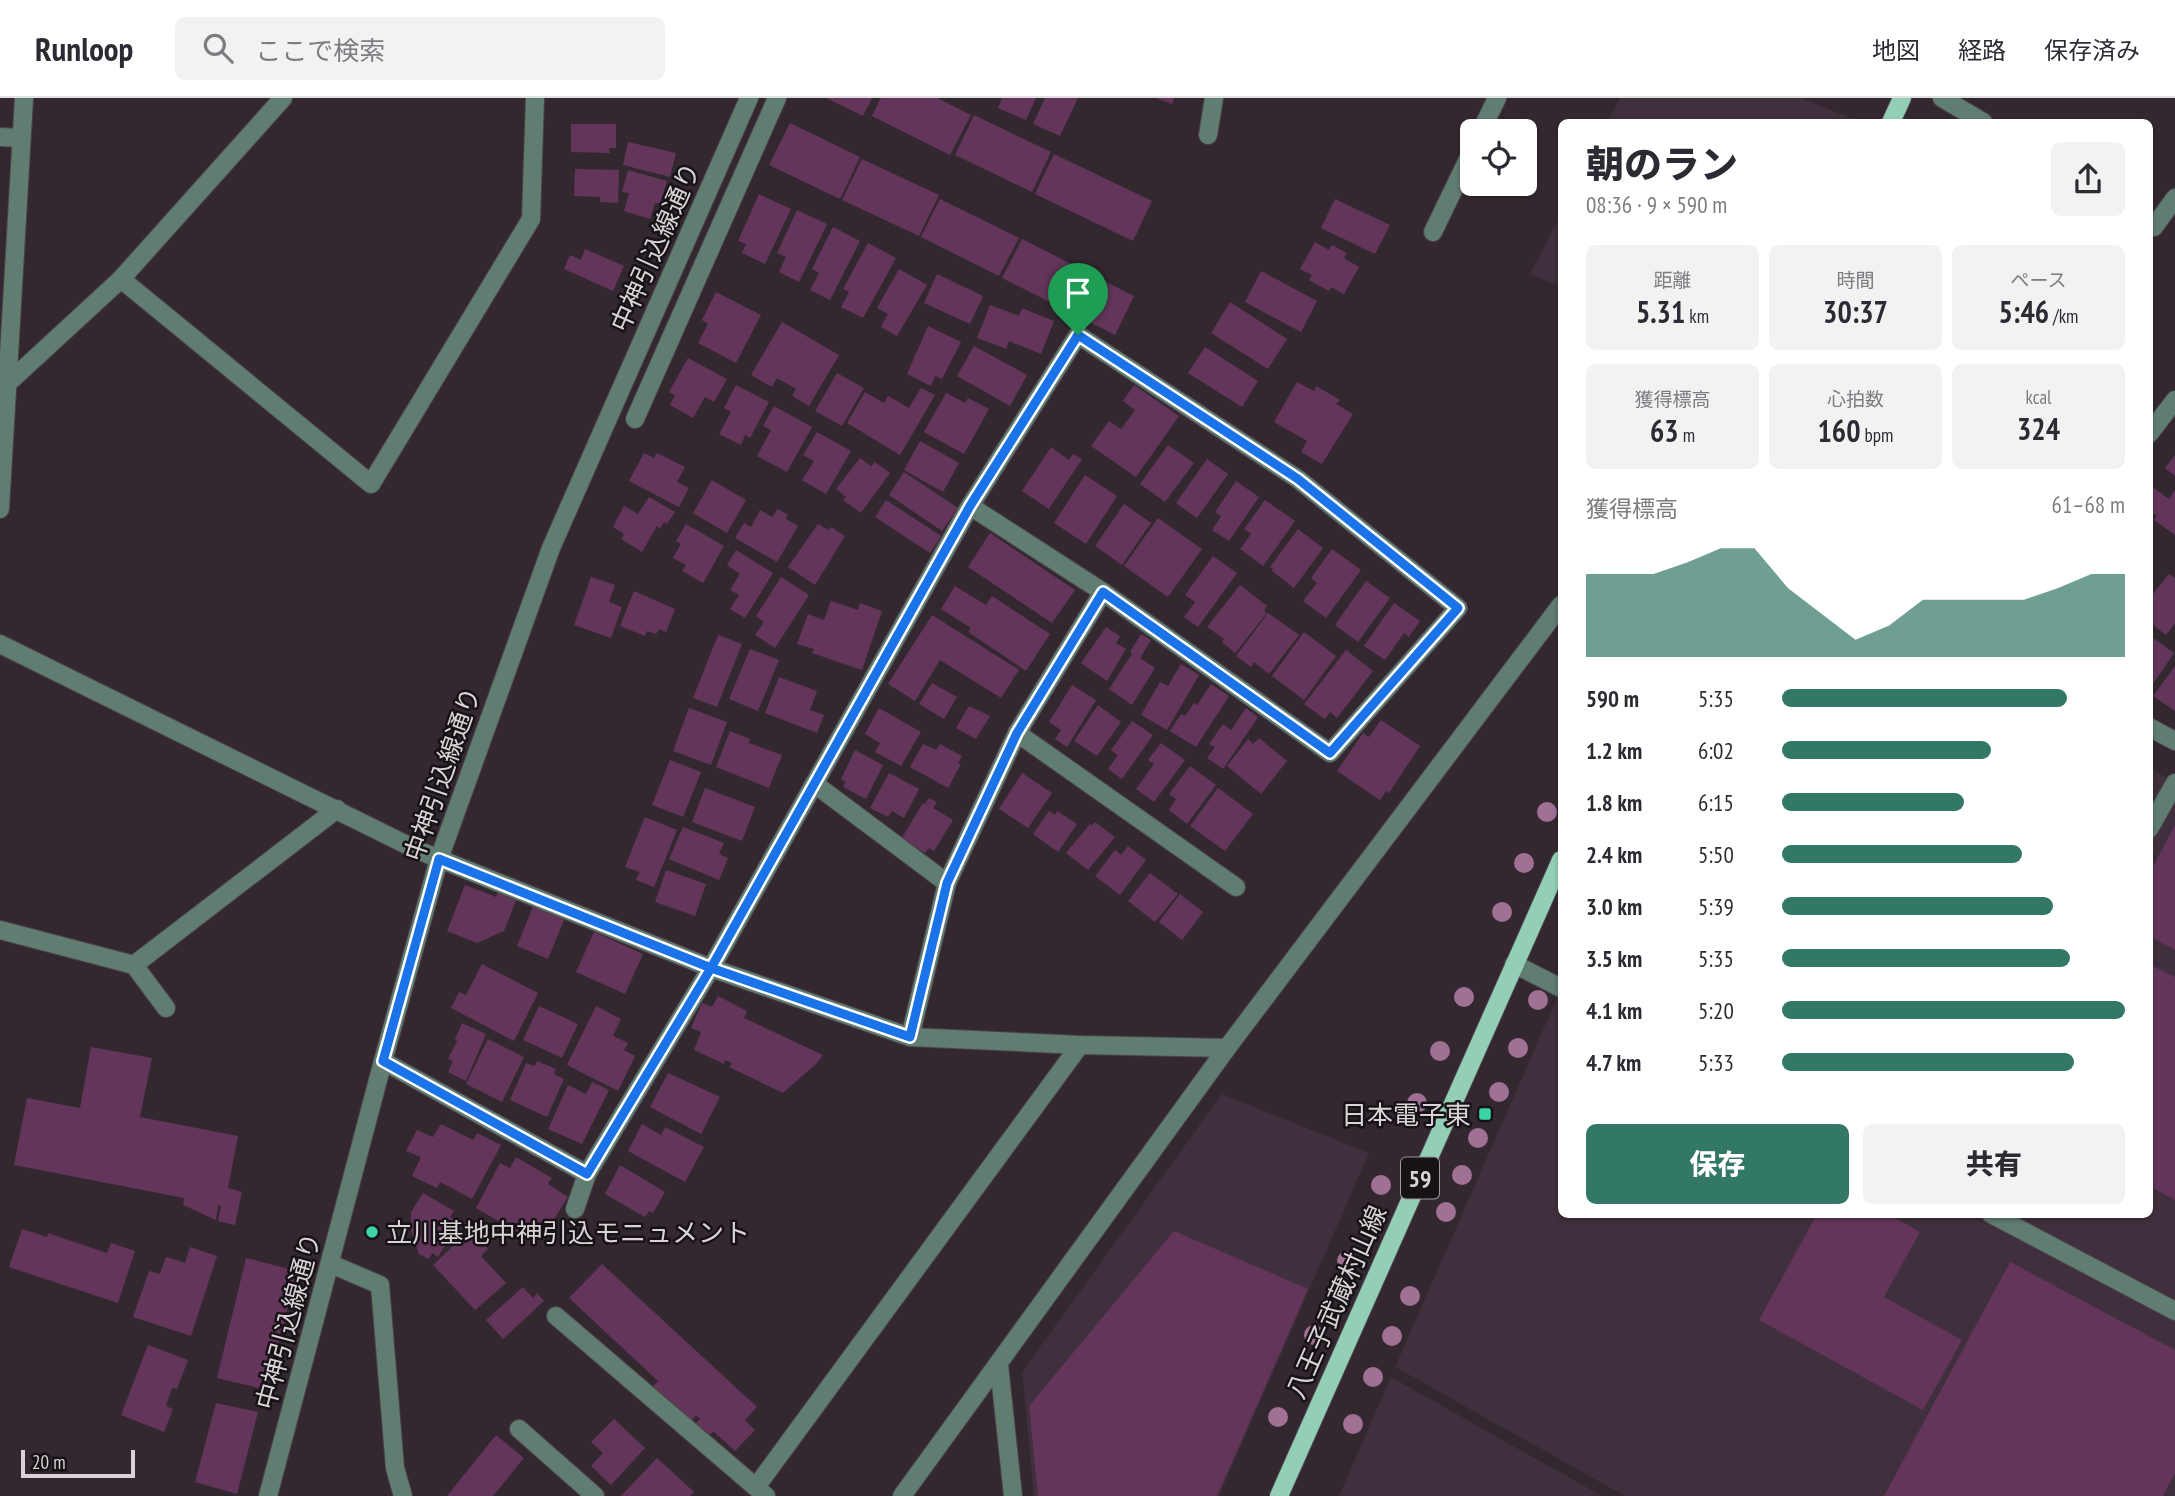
<!DOCTYPE html>
<html lang="ja">
<meta charset="utf-8">
<style>
body{margin:0;font-family:"PT Sans Narrow","Noto Sans JP",sans-serif;background:#f2f2f3;color:#2b2b33;height:100vh;display:flex;flex-direction:column;font-size:26px;white-space:nowrap}
*{box-sizing:border-box;margin:0}
p{font-size:23px;color:#7c7c81}
.icon{flex:none;width:38px;height:38px;fill:none;stroke:currentColor;stroke-width:2;stroke-linecap:round;stroke-linejoin:round}
.map{position:relative;flex:1;overflow:hidden}
.details{position:absolute;left:1558px;top:21px;width:595px;height:1099px;display:flex;flex-direction:column;background:#fff;border-radius:10px;box-shadow:0 2px 5px #0004}
.details>*{flex:none}
.fabs{position:absolute;left:1460px;top:21px;display:grid;gap:14px}
.fabs a{display:grid;place-items:center;width:77px;height:77px;border-radius:10px;background:#fff;box-shadow:0 2px 5px #0004;font-size:35px}
.scale{position:absolute;left:21px;bottom:18px;width:114px;box-sizing:border-box;padding-left:7px;border:4px solid #d9d2d7;border-top:0;font-size:19px;line-height:24px;white-space:nowrap;color:#d9d2d7;-webkit-text-stroke:5px #171216;paint-order:stroke}
.pin{position:absolute;display:grid;place-items:center;width:60px;height:60px;color:#fff;margin:-72px -30px;border-radius:50% 50% 50% 0;rotate:-45deg;box-shadow:0 0 7px #0007}
.pin .icon{rotate:45deg}
.round{display:grid;place-items:center;flex:none;width:74px;height:74px;border-radius:10px;background:#f2f2f3}
.head{display:flex;align-items:center;justify-content:space-between;height:119px;padding:0 28px}
h1{font-size:38px;font-weight:800;line-height:52px}
.stats{display:grid;grid-template-columns:repeat(3,1fr);gap:10px;height:119px;padding:7px 28px}
.stats div{display:grid;align-content:center;border-radius:10px;background:#f2f2f3;text-align:center}
.stats b{font-size:30px;font-weight:800}
.stats small{font-size:19px;font-weight:400}
.stats p{font-size:19px}
.chart{height:196px;padding:14px 28px}
.chart p{display:flex;justify-content:space-between}
.chart svg{width:100%;height:126px;margin-top:7px;fill:#376;opacity:.7}
.cta{display:flex;gap:14px;margin-top:auto;padding:14px 28px}
.cta a{flex:1;height:80px;border-radius:10px;background:#376;color:#fff;font-size:28px;font-weight:800;line-height:80px;text-align:center}
.cta a+a{background:#f2f2f3;color:#2b2b33}
ul{padding:0 28px;list-style:none;font-size:23px}
li{display:grid;grid-template-columns:112px 84px 1fr;align-items:center;height:52px}
li i{height:18px;border-radius:9px;background:#376}
header{display:flex;align-items:center;gap:42px;box-sizing:border-box;height:98px;padding:0 35px;background:#fff;border-bottom:2px solid #e1e1e2}
header strong{font-size:33px}
nav{display:flex;gap:38px;margin-inline-start:auto;font-size:24px}
.search{width:490px;height:63px;background:#f2f2f3;display:flex;align-items:center;gap:18px;box-sizing:border-box;padding:0 24px;border-radius:10px;color:#7c7c81;font-size:26px}
.map>svg:first-child{display:block}
.built{fill:#402f3c}
.building{fill:#64355a}
.lines{fill:none;stroke-linecap:round;stroke-linejoin:round}
.minor-casing{stroke:#4e434b;stroke-width:20}
.major-casing{stroke:#4e434b;stroke-width:20}
.minor{stroke:#607d71;stroke-width:18}
.major{stroke:#92cfb6;stroke-width:18}
.tree{fill:#a07195}
.route-casing{stroke:#fff;stroke-width:14}
.route{stroke:#1a73e8;stroke-width:9}
.poi-dot{fill:#3cd4a4;stroke:#171216;stroke-width:2.5}
.labels{text-anchor:middle;dominant-baseline:central;stroke-width:5;stroke-linejoin:round;paint-order:stroke}
.shield{fill:#171216;stroke:#9f989d;stroke-width:2}
.shield-label{font-size:24px;font-weight:bold;fill:#d9d2d7}
.street-label{font-size:26px;fill:#d9d2d7;stroke:#171216}
.poi-label{font-size:26px;fill:#d9d2d7;stroke:#171216;text-anchor:end}
</style>
<header>
<strong>Runloop</strong>
<div class="search"><svg class="icon" aria-label="search" viewBox="0 0 24 24"><circle cx="10" cy="10" r="6"/><path d="M15 15l6 6"/></svg>ここで検索</div>
<nav><a>地図</a><a>経路</a><a>保存済み</a></nav>
</header>
<div class="map">
<svg width="2175" height="1398" viewBox="0 0 2175 1398">
<rect width="100%" height="100%" fill="#332830"/>
<g class="built">
<path d="M1620 0H1802L1860 24H1608Z"/>
<path d="M1561 116V189L1530 176Z"/>
<path d="M2149 670 2175 684V1398H1625L1395 1269 1561 891V1116H2149Z"/>
<path d="M1222 996 1369 1055 1219 1398H1034L1022 1274Z"/>
<path d="M1391 1279 1602 1398H1339Z"/>
</g>
<g class="building">
<path d="M826 0H872L863 18Z"/>
<path d="M881 0H937L971 17 950 57 872 18Z"/>
<path d="M1002 0H1036L1026 22 998 10Z"/>
<path d="M1045 0H1078L1060 38 1033 26Z"/>
<path d="M1156 0H1174L1172 6Z"/>
<path d="M974 17 1051 54 1032 94 955 57Z"/>
<path d="M790 25 860 59 840 101 769 67Z"/>
<path d="M571 26H616V50H609L610 55 571 54Z"/>
<path d="M628 44 676 55 670 79 623 67Z"/>
<path d="M1054 56 1152 103 1133 143 1035 96Z"/>
<path d="M862 61 939 97 919 138 842 102Z"/>
<path d="M575 71 619 72 618 105 600 104V99L574 98Z"/>
<path d="M628 72 667 83 660 106 655 105 650 121 624 113 629 95 622 94Z"/>
<path d="M759 96 791 111 765 166 742 155 746 146 738 143Z"/>
<path d="M940 101 1019 140 999 178 921 139Z"/>
<path d="M1335 101 1390 127 1375 156 1321 130Z"/>
<path d="M797 112 827 126 799 184 779 174 786 159 777 155Z"/>
<path d="M833 129 860 143 830 202 810 192 819 175 812 171Z"/>
<path d="M1022 141 1134 198 1115 237 1002 180Z"/>
<path d="M1315 144 1329 152 1332 147 1347 155 1344 160 1359 169 1344 196 1331 189 1329 193 1309 182 1312 177 1300 171Z"/>
<path d="M868 145 896 160 863 220 841 209 849 194 843 191Z"/>
<path d="M585 151 624 168 613 193 564 171 570 157 581 162Z"/>
<path d="M899 171 927 187 897 238 881 229 888 216 877 210Z"/>
<path d="M1261 173 1317 203 1301 234 1245 204Z"/>
<path d="M937 176 983 198 970 226 924 205Z"/>
<path d="M716 194 761 217 736 265 698 245 708 226 702 222Z"/>
<path d="M1230 204 1287 241 1268 271 1211 235Z"/>
<path d="M990 207 1019 218 1022 210 1054 223 1041 256 1009 243 1006 251 977 240Z"/>
<path d="M782 224 839 257 809 308 792 298 796 291 777 280 772 289 751 277Z"/>
<path d="M928 228 961 244 942 281 935 278 931 288 907 276Z"/>
<path d="M974 248 1027 277 1010 308 957 278Z"/>
<path d="M1205 249 1258 283 1242 309 1188 275Z"/>
<path d="M688 260 727 281 714 304 705 299 693 320 670 307 675 297 669 294Z"/>
<path d="M837 275 864 290 842 328 815 313Z"/>
<path d="M1297 284 1314 293 1316 288 1340 302 1336 306 1353 316 1322 366 1301 354 1307 343 1274 324Z"/>
<path d="M736 287 769 304 750 340 745 337 741 347 719 336 731 314 724 310Z"/>
<path d="M1134 287 1179 318 1136 379 1091 348 1109 323 1121 331 1135 312 1123 303Z"/>
<path d="M921 290 935 297 900 357 847 325 865 294 884 305 888 298 909 310Z"/>
<path d="M946 295 965 305 968 300 989 311 964 356 924 334Z"/>
<path d="M774 308 812 329 787 374 757 358 771 332 763 328Z"/>
<path d="M817 334 851 353 826 396 802 382 814 363 803 357Z"/>
<path d="M920 343 959 365 943 394 904 372Z"/>
<path d="M1168 347 1194 365 1165 404 1140 386Z"/>
<path d="M1051 349 1069 362 1073 356 1082 361 1049 411 1022 393Z"/>
<path d="M644 355 654 360 657 355 685 369 677 384 689 390 679 409 629 383Z"/>
<path d="M2175 357V378L2165 370Z"/>
<path d="M860 360 871 368 875 364 890 375 861 415 843 402 846 399 836 391Z"/>
<path d="M1207 361 1228 376 1197 420 1176 405Z"/>
<path d="M904 374 958 410 942 433 889 397Z"/>
<path d="M1085 377 1117 398 1086 446 1054 425Z"/>
<path d="M712 382 746 402 727 435 693 415Z"/>
<path d="M1236 383 1259 399 1229 443 1212 432 1221 418 1215 414Z"/>
<path d="M2151 388 2169 401 2175 392V437L2154 422 2157 418 2149 412V391Z"/>
<path d="M649 399 675 414 667 426 664 424 660 431 657 428 642 454 621 441 624 436 613 429 624 408 638 416Z"/>
<path d="M886 402 941 438 930 455 875 419Z"/>
<path d="M1265 402 1295 423 1263 468 1240 451 1251 436 1244 431Z"/>
<path d="M1124 406 1151 425 1122 467 1095 448Z"/>
<path d="M778 411 788 417 786 421 798 428 777 464 735 440 744 425 751 429 760 412 772 419Z"/>
<path d="M1158 420 1202 451 1168 499 1124 468Z"/>
<path d="M686 426 724 448 703 485 682 473 686 467 673 460 681 446 676 443Z"/>
<path d="M818 426 828 432 831 429 845 438 815 487 788 469Z"/>
<path d="M1298 431 1323 450 1294 490 1272 473 1273 471 1270 469Z"/>
<path d="M990 435 1075 492 1052 525 968 469Z"/>
<path d="M1332 451 1361 472 1326 520 1303 503 1317 485 1311 480Z"/>
<path d="M736 452 773 475 745 520 730 511 739 497 730 492 740 476 727 467Z"/>
<path d="M1213 458 1237 475 1198 529 1184 519 1195 504 1185 497Z"/>
<path d="M2169 476 2175 480V525L2166 537 2149 524V501Z"/>
<path d="M591 479 615 487 609 504 622 509 611 540 574 527Z"/>
<path d="M781 479 809 497 775 550 755 537 764 524 756 518Z"/>
<path d="M1366 483 1390 500 1358 544 1335 527Z"/>
<path d="M1240 487 1267 508 1264 513 1267 515 1235 555 1222 544 1224 541 1207 529Z"/>
<path d="M955 488 986 507 992 498 1050 536 1026 573 968 534 971 530 941 511Z"/>
<path d="M634 493 675 511 666 534 659 531 656 536 647 533 645 538 620 528Z"/>
<path d="M831 503 858 512 860 505 882 513 862 572 812 555 814 551 797 546 808 516 824 522Z"/>
<path d="M1394 505 1420 523 1409 539 1404 535 1385 562 1364 548Z"/>
<path d="M1268 515 1299 537 1269 576 1254 564 1251 569 1236 558Z"/>
<path d="M932 517 1019 572 1001 600 940 562 915 603 888 586Z"/>
<path d="M1106 529 1120 538 1116 545 1126 551 1107 583 1081 565Z"/>
<path d="M1304 534 1336 558 1304 602 1272 578Z"/>
<path d="M1141 536 1151 542 1140 560 1155 570 1132 607 1109 591 1132 556 1130 554Z"/>
<path d="M718 537 742 546 717 609 693 600Z"/>
<path d="M2149 537 2174 555 2149 592Z"/>
<path d="M750 551 779 562 758 613 729 601Z"/>
<path d="M1346 552 1373 573 1337 620 1330 614 1325 621 1304 606Z"/>
<path d="M1181 566 1199 577 1167 632 1141 617 1160 584 1168 588Z"/>
<path d="M2175 568V613L2153 598Z"/>
<path d="M779 579 817 593 810 612 824 617 817 635 765 615Z"/>
<path d="M932 585 957 599 944 621 919 606Z"/>
<path d="M1211 586 1229 598 1196 649 1170 633 1181 616 1185 618 1194 605 1197 607Z"/>
<path d="M1072 587 1096 602 1067 649 1055 641 1061 632 1049 624Z"/>
<path d="M1098 607 1121 624 1097 658 1074 643Z"/>
<path d="M969 608 990 618 976 641 956 630Z"/>
<path d="M689 610 727 624 711 667 673 653Z"/>
<path d="M879 610 921 634 901 668 875 654 880 645 865 636Z"/>
<path d="M1246 610 1258 619 1223 671 1207 660 1215 649 1209 646 1223 626 1231 632Z"/>
<path d="M1381 622 1420 648 1389 695 1386 693 1380 702 1337 673 1363 635 1369 639Z"/>
<path d="M1132 623 1153 637 1122 681 1108 671 1118 657 1111 652Z"/>
<path d="M730 633 750 641 749 645 782 657 769 690 716 669Z"/>
<path d="M1259 640 1287 663 1261 696 1227 668 1248 641 1253 646Z"/>
<path d="M1161 645 1185 662 1154 704 1136 691 1154 666 1148 662Z"/>
<path d="M923 646 936 652 940 646 962 658 958 665 961 666 948 690 910 669Z"/>
<path d="M855 652 883 667 866 701 843 689 846 684 841 681Z"/>
<path d="M670 662 701 674 683 719 652 707Z"/>
<path d="M1190 668 1216 687 1187 726 1169 712 1176 701 1169 696Z"/>
<path d="M889 675 919 691 904 720 892 713 888 719 870 710Z"/>
<path d="M1022 675 1052 695 1028 730 999 711Z"/>
<path d="M705 690 755 709 742 743 692 724Z"/>
<path d="M1218 690 1253 716 1225 753 1190 728Z"/>
<path d="M929 700 937 704 933 710 953 722 934 753 929 750 925 755 901 741 923 705 925 706Z"/>
<path d="M1049 713 1055 717 1057 713 1077 726 1058 754 1033 736Z"/>
<path d="M645 719 677 732 654 789 636 782 640 774 625 769Z"/>
<path d="M1095 724 1115 739 1088 772 1066 755 1090 726 1092 728Z"/>
<path d="M2175 727V852L2149 838V776Z"/>
<path d="M683 729 724 745 719 756 728 760 719 782 669 761Z"/>
<path d="M1128 748 1146 762 1120 797 1095 778 1115 752 1121 757Z"/>
<path d="M666 772 706 786 695 818 655 804Z"/>
<path d="M1150 775 1178 796 1155 824 1128 803Z"/>
<path d="M465 787 496 799 499 792 517 800 504 833 477 845 447 833Z"/>
<path d="M1180 796 1203 814 1182 842 1159 824Z"/>
<path d="M535 804 566 817 548 861 517 848Z"/>
<path d="M594 834 643 856 625 896 576 874Z"/>
<path d="M482 866 538 895 514 943 451 910 459 894 466 897Z"/>
<path d="M2149 866 2175 879V1102L2149 1088Z"/>
<path d="M718 898 747 913 744 920 823 957 817 965 783 995 729 969 732 965 725 962 724 966 694 952 701 934 691 930 702 905 712 909Z"/>
<path d="M539 908 578 926 562 960 523 942Z"/>
<path d="M596 908 621 921 613 938 628 945 624 952 635 958 618 993 567 967Z"/>
<path d="M462 925 486 936 466 983 448 974 453 963 448 961 457 943 455 941Z"/>
<path d="M488 941 524 959 502 1004 466 986Z"/>
<path d="M91 949 152 960 140 1019 238 1038 228 1090 242 1094 235 1127 218 1123 221 1108 218 1107 216 1122 183 1107 184 1100 14 1067 27 1000 80 1010Z"/>
<path d="M537 963 556 971 554 976 564 981 547 1019 510 1002 526 965 535 968Z"/>
<path d="M668 975 720 999 701 1036 650 1009Z"/>
<path d="M592 984 609 992 582 1046 548 1031 568 987 586 996Z"/>
<path d="M441 1026 473 1042 477 1035 501 1047 472 1101 440 1084 437 1090 412 1078 421 1059 406 1053 417 1032 433 1039Z"/>
<path d="M642 1026 661 1037 665 1029 704 1049 685 1084 628 1053Z"/>
<path d="M516 1059 552 1080 548 1086 568 1099 542 1140 540 1138 536 1145 476 1110 500 1065 510 1070Z"/>
<path d="M620 1067 665 1094 653 1115 649 1113 645 1119 605 1096Z"/>
<path d="M423 1095 454 1113 450 1119 459 1124 438 1159 432 1155 429 1161 419 1156 411 1133V1114Z"/>
<path d="M1817 1116H1888L1920 1134 1884 1199 1962 1242 1923 1312 1759 1222Z"/>
<path d="M22 1131 47 1139 48 1135 107 1155 111 1145 135 1153 118 1205 9 1169Z"/>
<path d="M470 1132 488 1151 481 1158 506 1185 475 1212 433 1167Z"/>
<path d="M1174 1133 1308 1191 1217 1398H1038L1029 1308Z"/>
<path d="M190 1149 217 1158 191 1238 133 1219 149 1173 160 1176 166 1159 185 1165Z"/>
<path d="M246 1160 297 1173 267 1292 217 1280Z"/>
<path d="M2010 1164 2175 1252V1375L2163 1398H1884Z"/>
<path d="M602 1166 757 1309 745 1322 755 1332 735 1353 713 1333 707 1341 693 1328 700 1321 696 1317 690 1325 652 1289 658 1283 569 1200Z"/>
<path d="M523 1189 533 1200 537 1195 544 1203 503 1241 486 1222Z"/>
<path d="M148 1247 188 1262 177 1291 172 1290 166 1308 173 1311 164 1334 121 1317Z"/>
<path d="M216 1305 258 1314 237 1396 195 1384Z"/>
<path d="M614 1321 645 1350 611 1387 591 1368 603 1355 591 1344Z"/>
<path d="M496 1337 524 1360 493 1398H447Z"/>
<path d="M657 1360 694 1394 690 1398H621Z"/>
</g>
<g class="lines">
<defs>
<g id="minor">
<path d="M1942 0 1983 24"/>
<path d="M1481 33 1497 0"/>
<path d="M1208 37 1214 0"/>
<path d="M0 39 20 40"/>
<path d="M2149 125 2154 129 2175 100"/>
<path d="M1433 134 1472 53"/>
<path d="M121 181 371 386 531 121 535 0"/>
<path d="M7 286 121 181 283 0"/>
<path d="M635 321 777 0"/>
<path d="M2149 336 2175 302"/>
<path d="M0 411 24 0"/>
<path d="M0 546 415 751 711 870 910 939 1080 947 1227 950"/>
<path d="M2149 629 2175 643"/>
<path d="M1017 635 1236 789"/>
<path d="M816 687 947 785"/>
<path d="M2149 731 2175 685"/>
<path d="M0 832 134 867 166 910"/>
<path d="M1514 866 1561 890"/>
<path d="M134 867 337 711"/>
<path d="M910 939 947 785 1017 635 1103 494"/>
<path d="M383 963 587 1076"/>
<path d="M575 1111 587 1076 711 870 970 408 1078 237 1298 381 1458 510 1330 655 1103 494 970 408"/>
<path d="M1991 1116 2175 1213"/>
<path d="M331 1166 380 1187 395 1370 403 1398"/>
<path d="M556 1218 766 1398"/>
<path d="M999 1267 1013 1398"/>
<path d="M519 1331 595 1398"/>
<path d="M756 1389 1080 947"/>
<path d="M268 1398 383 963 439 761 551 450 749 0"/>
<path d="M902 1398 1227 950 1561 507"/>
</g>
<g id="major">
<path d="M1891 24 1902 0"/>
<path d="M1279 1398 1561 762"/>
</g>
</defs>
<use href="#minor" class="minor-casing"/>
<use href="#major" class="major-casing"/>
<use href="#minor" class="minor"/>
<use href="#major" class="major"/>
</g>
<g class="tree">
<circle cx="1547" cy="714" r="10"/>
<circle cx="1524" cy="765" r="10"/>
<circle cx="1502" cy="814" r="10"/>
<circle cx="1464" cy="899" r="10"/>
<circle cx="1538" cy="902" r="10"/>
<circle cx="1518" cy="950" r="10"/>
<circle cx="1440" cy="953" r="10"/>
<circle cx="1499" cy="994" r="10"/>
<circle cx="1417" cy="1005" r="10"/>
<circle cx="1478" cy="1040" r="10"/>
<circle cx="1462" cy="1077" r="10"/>
<circle cx="1381" cy="1087" r="10"/>
<circle cx="1446" cy="1114" r="10"/>
<circle cx="1347" cy="1163" r="10"/>
<circle cx="1410" cy="1198" r="10"/>
<circle cx="1314" cy="1237" r="10"/>
<circle cx="1392" cy="1238" r="10"/>
<circle cx="1373" cy="1279" r="10"/>
<circle cx="1278" cy="1319" r="10"/>
<circle cx="1353" cy="1326" r="10"/>
</g>
<g class="lines">
<defs>
<path id="route" d="M1078 237 970 408 711 870 439 761 383 963 587 1076 711 870 910 939 947 785 1017 635 1103 494 1330 655 1458 510 1298 381 1078 237"/>
</defs>
<use href="#route" class="route-casing"/>
<use href="#route" class="route"/>
</g>
<g class="poi-dot">
<rect x="1478" y="1009" width="14" height="14" rx="3.5"/>
<circle cx="372" cy="1134" r="7"/>
</g>
<g class="labels">
<rect class="shield" x="1401" y="1059.5" width="38" height="41" rx="5"/>
<g class="shield-label">
<text x="1420" y="1080">59</text>
</g>
<g class="street-label">
<text transform="translate(655 149) rotate(-66)">中神引込線通り</text>
<text transform="translate(442 676) rotate(-71)">中神引込線通り</text>
<text transform="translate(1336 1204) rotate(-66)">八王子武蔵村山線</text>
<text transform="translate(288 1223) rotate(-75)">中神引込線通り</text>
</g>
<g class="poi-label">
<text x="1471" y="1016">日本電子東</text>
<text x="386" y="1134" text-anchor="start">立川基地中神引込モニュメント</text>
</g>
</g>
</svg>
<div class="fabs">
<a><svg class="icon" aria-label="locate" viewBox="0 0 24 24"><circle cx="12" cy="12" r="6"/><path d="M12 2v4M12 18v4M2 12h4M18 12h4"/></svg></a>
</div>
<div class="scale">20 m</div>
<div class="pin" style="left:1078px;top:237px;background:#1e9e55"><svg class="icon" aria-label="arrive" viewBox="0 0 24 24"><path d="M6 21V4h12l-3 4 3 4H6"/></svg></div>
<section class="details">
<div class="head"><div><h1>朝のラン</h1><p>08:36 · 9 × 590 m</p></div><a class="round"><svg class="icon" aria-label="share" viewBox="0 0 24 24"><path d="M12 15V3M7 8l5-5 5 5M5 13v7h14v-7"/></svg></a></div>
<div class="stats">
<div><p>距離</p><b>5.31<small> km</small></b></div>
<div><p>時間</p><b>30:37</b></div>
<div><p>ペース</p><b>5:46<small> /km</small></b></div>
</div>
<div class="stats">
<div><p>獲得標高</p><b>63<small> m</small></b></div>
<div><p>心拍数</p><b>160<small> bpm</small></b></div>
<div><p>kcal</p><b>324</b></div>
</div>
<div class="chart"><p><span>獲得標高</span>61–68 m</p>
<svg viewBox="0 0 160 44" preserveAspectRatio="none"><path d="M0 44V15L10 15L20 15L30 11L40 6L50 6L60 20L70 29L80 38L90 33L100 24L110 24L120 24L130 24L140 20L150 15L160 15V44z"/></svg>
</div>
<ul>
<li><b>590 m</b>5:35<i style="width:83%"></i></li>
<li><b>1.2 km</b>6:02<i style="width:61%"></i></li>
<li><b>1.8 km</b>6:15<i style="width:53%"></i></li>
<li><b>2.4 km</b>5:50<i style="width:70%"></i></li>
<li><b>3.0 km</b>5:39<i style="width:79%"></i></li>
<li><b>3.5 km</b>5:35<i style="width:84%"></i></li>
<li><b>4.1 km</b>5:20<i style="width:100%"></i></li>
<li><b>4.7 km</b>5:33<i style="width:85%"></i></li>
</ul>
<div class="cta"><a>保存</a><a>共有</a></div>
</section>
</div>
